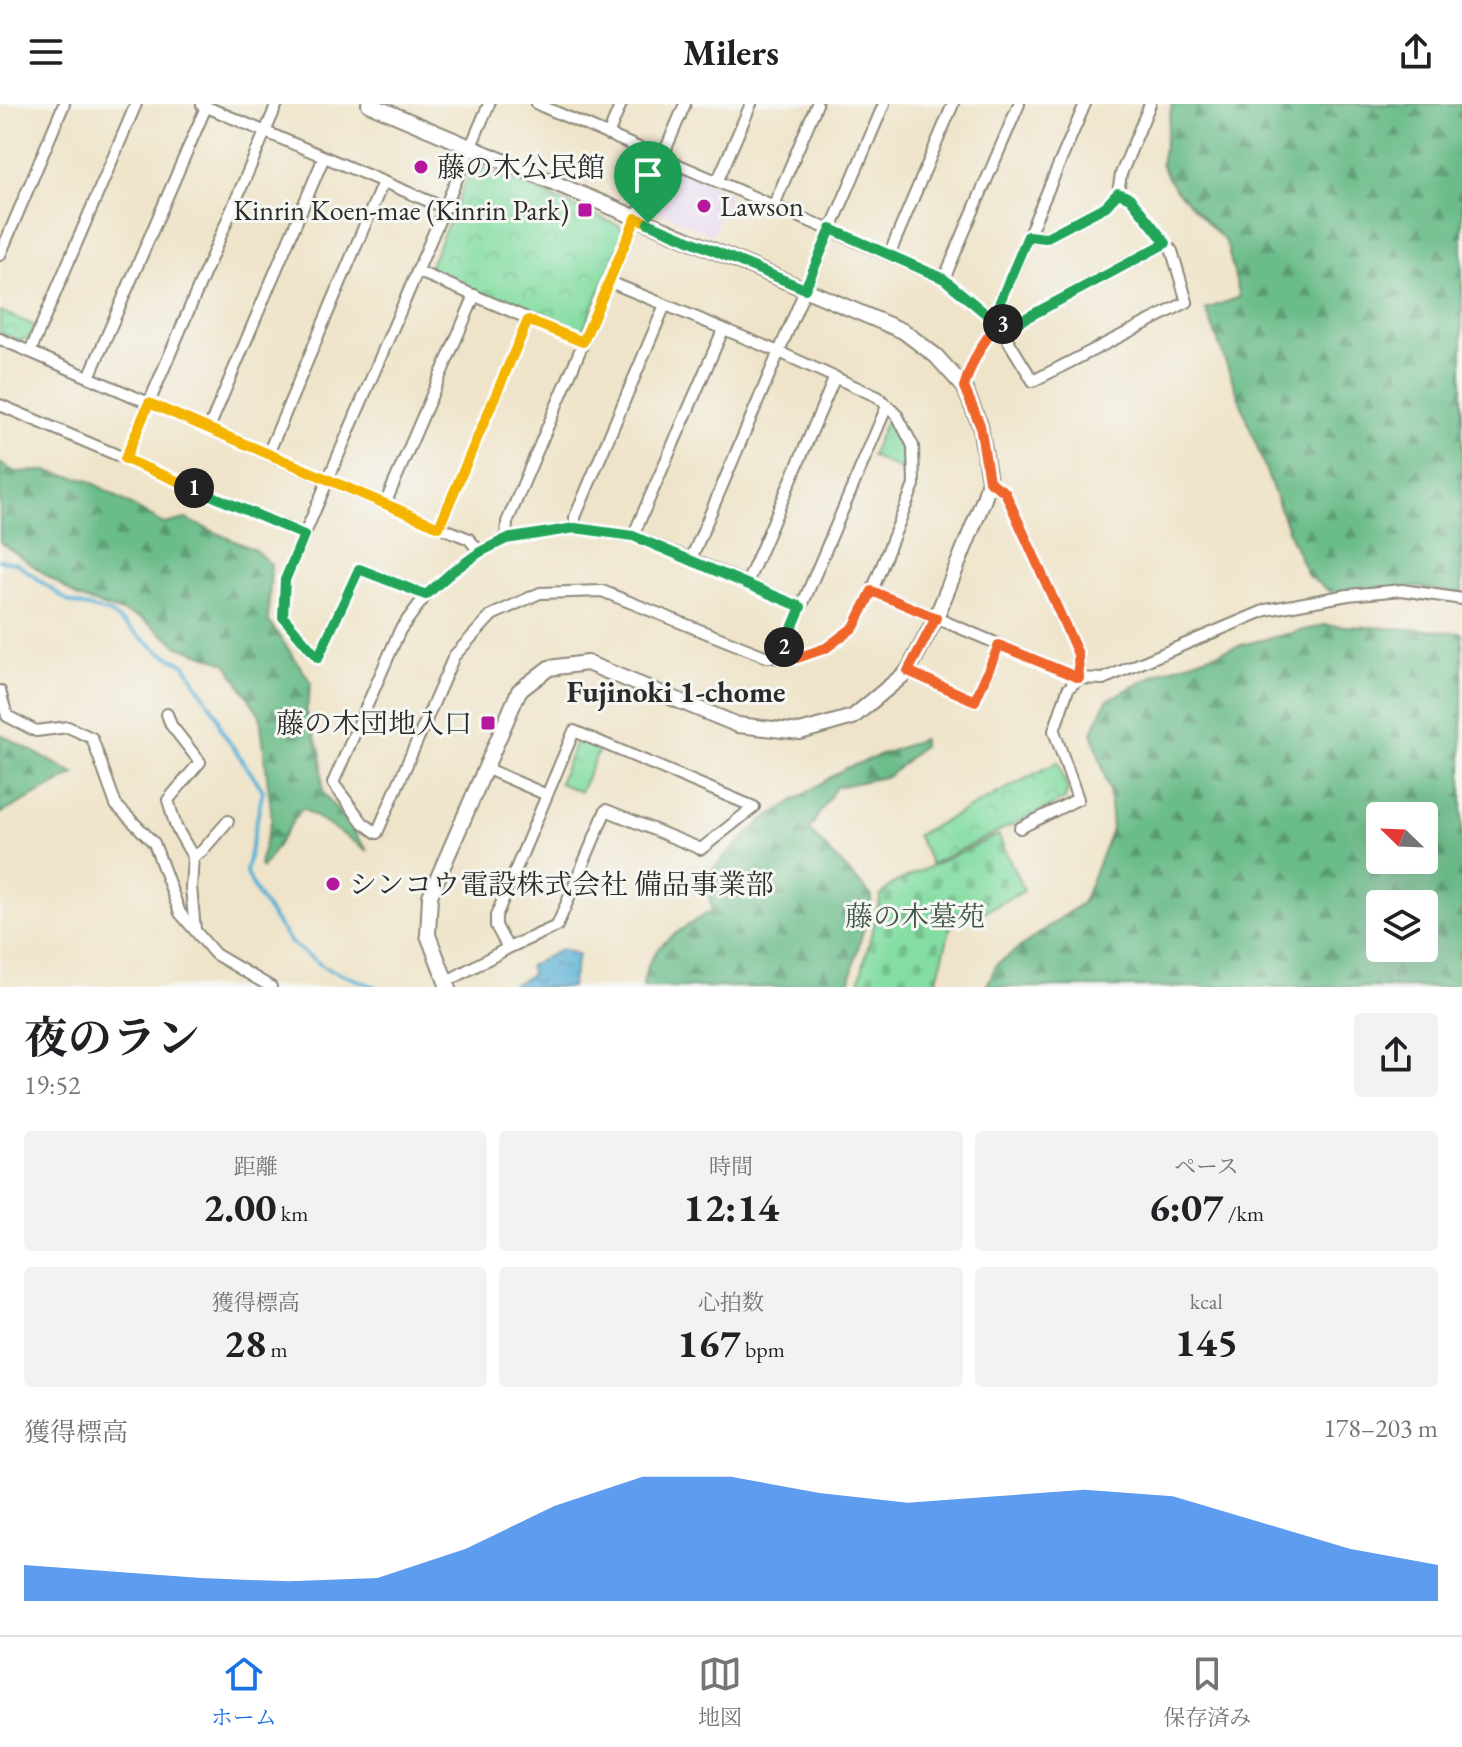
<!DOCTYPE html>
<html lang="ja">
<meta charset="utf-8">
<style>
body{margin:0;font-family:"EB Garamond","Noto Serif JP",serif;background:#f2f2f2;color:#202124;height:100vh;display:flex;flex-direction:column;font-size:30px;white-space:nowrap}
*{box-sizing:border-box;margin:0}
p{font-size:26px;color:#757577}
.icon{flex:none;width:44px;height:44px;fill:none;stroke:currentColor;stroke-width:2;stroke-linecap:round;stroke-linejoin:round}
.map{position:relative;height:883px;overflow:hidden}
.drawer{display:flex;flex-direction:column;background:#fff;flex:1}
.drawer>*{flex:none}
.needle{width:52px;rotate:293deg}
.fabs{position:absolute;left:1366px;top:698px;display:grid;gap:16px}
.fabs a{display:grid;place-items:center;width:72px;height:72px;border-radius:8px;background:#fff;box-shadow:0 8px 32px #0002;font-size:40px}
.pin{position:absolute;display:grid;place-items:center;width:68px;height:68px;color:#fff;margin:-82px -34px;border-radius:50% 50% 50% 0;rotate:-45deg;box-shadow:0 0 8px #0007}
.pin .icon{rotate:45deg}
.km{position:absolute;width:40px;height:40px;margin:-20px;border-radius:50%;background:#222;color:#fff;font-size:22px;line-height:40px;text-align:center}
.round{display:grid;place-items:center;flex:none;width:84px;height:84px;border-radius:8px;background:#f2f2f2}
.headline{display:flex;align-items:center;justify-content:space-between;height:136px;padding:0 24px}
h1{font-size:44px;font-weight:700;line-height:60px}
.figures{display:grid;grid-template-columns:repeat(3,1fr);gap:12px;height:136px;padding:8px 24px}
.figures div{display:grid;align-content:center;border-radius:8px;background:#f2f2f2;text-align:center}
.figures b{font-size:40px;font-weight:700}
.figures small{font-size:22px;font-weight:400}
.figures p{font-size:22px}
.chart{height:224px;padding:16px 24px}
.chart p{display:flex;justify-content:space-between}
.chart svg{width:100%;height:144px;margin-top:8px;fill:#1a73e8;opacity:.7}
header{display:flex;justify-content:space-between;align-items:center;height:104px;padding:0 24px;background:#fff;font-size:36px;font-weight:700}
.tabs{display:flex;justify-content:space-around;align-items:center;height:112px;border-top:2px solid #e0e0e0;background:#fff;font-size:22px;color:#757577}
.tabs a{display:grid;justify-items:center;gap:4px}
.tabs .selected{color:#1a73e8}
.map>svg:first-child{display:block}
.built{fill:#e5d3f1}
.forest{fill:url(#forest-firs);stroke:#4b745a;stroke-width:2;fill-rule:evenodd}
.cemetery{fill:url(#cemetery-stones);stroke:#588467;stroke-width:2}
.park{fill:url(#park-crowns);stroke:#588467;stroke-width:2}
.water{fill:url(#water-ripples);stroke:#426e80;stroke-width:2}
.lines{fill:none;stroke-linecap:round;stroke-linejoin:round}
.stream{stroke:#59b1d6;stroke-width:4}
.street-casing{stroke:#8d887a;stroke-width:14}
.secondary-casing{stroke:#8d887a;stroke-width:18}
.street{stroke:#fff;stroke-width:10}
.secondary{stroke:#fff;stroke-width:14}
.split-1-casing{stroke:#fff;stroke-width:16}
.split-2-casing{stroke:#fff;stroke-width:16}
.split-3-casing{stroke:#fff;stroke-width:16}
.split-4-casing{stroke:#fff;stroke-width:16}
.split-1{stroke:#f5b400;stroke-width:10}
.split-2{stroke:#22a559;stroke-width:10}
.split-3{stroke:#f0652b;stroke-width:10}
.split-4{stroke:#22a559;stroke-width:10}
.poi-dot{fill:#b5179e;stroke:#f6f6f2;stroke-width:3}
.labels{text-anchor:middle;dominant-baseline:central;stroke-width:6;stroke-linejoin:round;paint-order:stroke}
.poi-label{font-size:28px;fill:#2b2b2b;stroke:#f6f6f2;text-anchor:start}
.park-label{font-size:28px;fill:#415849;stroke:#f6f6f2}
.neighbourhood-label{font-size:30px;font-weight:bold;fill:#2b2b2b;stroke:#f6f6f2}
</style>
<header><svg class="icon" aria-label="menu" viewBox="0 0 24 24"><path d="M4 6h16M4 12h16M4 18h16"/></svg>Milers<svg class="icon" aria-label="share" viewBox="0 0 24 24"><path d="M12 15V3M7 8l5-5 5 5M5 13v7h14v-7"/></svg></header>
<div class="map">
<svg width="1462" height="883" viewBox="0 0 1462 883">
<defs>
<pattern id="forest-firs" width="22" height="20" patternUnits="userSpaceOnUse" patternTransform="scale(2)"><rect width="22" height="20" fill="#6bbc89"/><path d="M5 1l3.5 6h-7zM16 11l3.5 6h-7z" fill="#589970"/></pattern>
<pattern id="cemetery-stones" width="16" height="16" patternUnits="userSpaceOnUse" patternTransform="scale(2)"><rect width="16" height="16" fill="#84dda3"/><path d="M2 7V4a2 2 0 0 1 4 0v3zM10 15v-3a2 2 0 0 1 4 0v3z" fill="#72be8c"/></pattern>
<pattern id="park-crowns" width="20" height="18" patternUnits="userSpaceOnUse" patternTransform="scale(2)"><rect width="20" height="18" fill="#84dda3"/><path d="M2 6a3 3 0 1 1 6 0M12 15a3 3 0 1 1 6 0" fill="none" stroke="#72be8c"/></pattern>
<pattern id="water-ripples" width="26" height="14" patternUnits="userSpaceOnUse" patternTransform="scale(2)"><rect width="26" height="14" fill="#59b1d6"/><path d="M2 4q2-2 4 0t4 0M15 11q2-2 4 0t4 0" fill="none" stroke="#4a90ae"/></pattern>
</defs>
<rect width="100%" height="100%" fill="#f6f6f2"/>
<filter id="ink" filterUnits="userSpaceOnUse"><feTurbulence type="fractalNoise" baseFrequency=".0125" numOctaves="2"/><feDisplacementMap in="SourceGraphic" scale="16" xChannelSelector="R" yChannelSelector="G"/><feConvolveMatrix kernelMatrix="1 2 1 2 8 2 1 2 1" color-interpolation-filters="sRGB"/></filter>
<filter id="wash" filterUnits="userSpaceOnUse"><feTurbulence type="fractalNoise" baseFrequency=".006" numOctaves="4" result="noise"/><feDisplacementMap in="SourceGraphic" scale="32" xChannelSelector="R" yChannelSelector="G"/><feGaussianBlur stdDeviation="1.8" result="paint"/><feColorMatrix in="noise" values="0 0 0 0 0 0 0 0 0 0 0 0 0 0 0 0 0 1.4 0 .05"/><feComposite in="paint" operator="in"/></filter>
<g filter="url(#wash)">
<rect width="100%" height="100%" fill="#efe4c9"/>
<path class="built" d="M671 62 730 89 713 131 653 105 650 96 662 66Z"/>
<g class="forest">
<path d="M1172 0H1462V489L1412 483 1331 488 1308 472 1291 434 1206 205 1240 193 1226 138 1173 83 1161 60Z"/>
<path d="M0 359 15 368 46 367 88 376 164 420 186 415 255 446 271 461 268 516 311 578 306 609 321 650 323 688 368 747 302 704 262 764 259 759 272 715 260 611 226 559 179 542 141 514 79 494 0 438Z"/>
<path d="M1325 521 1431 526 1462 529V883H986L997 860 1083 798 1112 725 1109 686 1092 628 1107 596 1161 568 1241 541ZM1380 712H1424V756H1380ZM1380 800H1424V844H1380Z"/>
<path d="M0 630 75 670 0 710Z"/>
<path d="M923 635V641L889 672 836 683 809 726 872 792 848 883H643C647 839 679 828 712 806L705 772 763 716 844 665Z"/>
</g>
<path class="cemetery" d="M998 731 1024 787 986 807 954 810 935 883H858L881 791 892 780Z"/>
<g class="park">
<path d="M478 61 620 122 624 130 584 224 575 228 432 168 430 161 472 64Z"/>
<path d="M0 207 35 222 30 233 19 237 0 229Z"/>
<path d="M894 315C906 333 908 349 910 370L871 352 886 317Z"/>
<path d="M583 637 600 644 580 688 559 679 575 640Z"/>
<path d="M1058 658 1068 686 1064 696 931 760 917 731Z"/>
</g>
<path class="water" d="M562 845 578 851 571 883H509L532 870 529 862Z"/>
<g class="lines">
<path class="stream" d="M0 456 16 459 69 498 110 509 160 548 185 561 217 612 221 626 263 686 246 768 258 792 291 839 325 864 376 883"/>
</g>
</g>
<g filter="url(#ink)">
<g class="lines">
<defs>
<g id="street">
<path d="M537 0 944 175 998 220 1033 277 1187 198 1172 147 1130 94 1118 89"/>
<path d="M202 1 445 104"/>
<path d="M608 31 621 0"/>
<path d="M718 76 751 0"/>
<path d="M774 101 817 0"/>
<path d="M1028 132 1045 134 1106 102 1118 89 1121 70 1150 0"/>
<path d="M0 151 64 0"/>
<path d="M889 151 953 0"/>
<path d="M417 167 583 238"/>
<path d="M944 175 1019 0"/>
<path d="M610 178 779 248 878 293 897 311 913 342 914 381 872 487 854 523 826 544 797 554 767 553 602 487 540 489 492 511 454 552 377 729 363 719 333 679 400 526 426 491 452 468 480 448 506 435 575 424 633 432 691 455 801 503"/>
<path d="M998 220 1013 221 1166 139"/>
<path d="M0 235 328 376 469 435 480 448"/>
<path d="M30 248 136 0"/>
<path d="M89 273 206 3"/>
<path d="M964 283C971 260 982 238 998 220L996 207 1085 0"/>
<path d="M0 301 304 431"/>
<path d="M209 324 324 53"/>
<path d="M268 350 383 78"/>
<path d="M125 355 277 0"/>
<path d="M989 377 1005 388 1078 550 1079 574 1068 585 1054 627 1078 695 1020 724"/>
<path d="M385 400 475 191"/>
<path d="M439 423 528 216"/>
<path d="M575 424V413L665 201"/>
<path d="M633 432 723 226"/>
<path d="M506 435 507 418 685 0"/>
<path d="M691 455 884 0"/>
<path d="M747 479 835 273"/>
<path d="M872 487 1079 574 1103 575 1266 506 1348 491 1402 486 1462 495"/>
<path d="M426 491 359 465 318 554 283 513 285 476 489 0"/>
<path d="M780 553 887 302"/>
<path d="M908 567 975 597 999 541"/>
<path d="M0 587 7 612 36 627 68 623 92 634 116 701 154 739 180 809 215 850 271 883"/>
<path d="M167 610 171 621 200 658 168 696 176 723 193 753 191 783 195 826"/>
<path d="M485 664 547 691"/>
<path d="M193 753 202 747 228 717"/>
<path d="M446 878 508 844 557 822 606 706 701 745 754 703 574 627 496 812V822L508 844"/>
</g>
<path id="secondary" d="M369 0 903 227 936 252 964 283 980 321 989 377 984 395 936 514 908 567 853 613 800 628 738 621 587 559 549 564 519 587 430 792 428 831 448 883"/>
</defs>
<use href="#street" class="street-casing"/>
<use href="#secondary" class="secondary-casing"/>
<use href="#street" class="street"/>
<use href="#secondary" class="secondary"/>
</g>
</g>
<g class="lines" filter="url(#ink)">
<defs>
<path id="split-1" d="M194 384 125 355 149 299 439 423 528 216 583 238 636 114 648 119"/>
<path id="split-2" d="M194 384 304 431 285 476 283 513 318 554 359 465 426 491 452 468 480 448 506 435 575 424 633 432 801 503 784 543"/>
<path id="split-3" d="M784 543 780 553 797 554 826 544 854 523 872 487 936 514 908 567 975 597 999 541 1079 574 1078 550 1005 388 989 377 980 321 964 283C971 260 982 238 998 220H1003"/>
<path id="split-4" d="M648 119 805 185 831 125 944 175 998 220 996 207 1028 132 1045 134 1106 102 1118 89 1130 94 1166 139 1013 221 1003 220"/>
</defs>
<use href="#split-1" class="split-1-casing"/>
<use href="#split-2" class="split-2-casing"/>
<use href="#split-3" class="split-3-casing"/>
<use href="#split-4" class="split-4-casing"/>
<use href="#split-1" class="split-1"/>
<use href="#split-2" class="split-2"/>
<use href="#split-3" class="split-3"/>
<use href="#split-4" class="split-4"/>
</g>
<g class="poi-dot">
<circle cx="421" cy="63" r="8"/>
<circle cx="704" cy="102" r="8"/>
<rect x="577" y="98" width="16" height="16" rx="4"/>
<rect x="480" y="611" width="16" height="16" rx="4"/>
<circle cx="333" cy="780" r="8"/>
</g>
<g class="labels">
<g class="poi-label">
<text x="437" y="63">藤の木公民館</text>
<text x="720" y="102">Lawson</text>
<text x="569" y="106" text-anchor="end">Kinrin Koen-mae (Kinrin Park)</text>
<text x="472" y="619" text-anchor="end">藤の木団地入口</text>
<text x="349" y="780">シンコウ電設株式会社 備品事業部</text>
</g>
<g class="park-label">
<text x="915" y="812">藤の木墓苑</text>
</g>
<g class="neighbourhood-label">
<text x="676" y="587">Fujinoki 1-chome</text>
</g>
</g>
</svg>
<div class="fabs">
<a><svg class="needle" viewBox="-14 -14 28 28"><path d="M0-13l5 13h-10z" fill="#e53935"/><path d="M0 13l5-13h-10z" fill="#757577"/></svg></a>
<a><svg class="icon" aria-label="layers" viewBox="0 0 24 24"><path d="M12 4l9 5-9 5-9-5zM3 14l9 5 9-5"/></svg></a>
</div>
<div class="pin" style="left:648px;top:119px;background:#1e9e55"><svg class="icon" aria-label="arrive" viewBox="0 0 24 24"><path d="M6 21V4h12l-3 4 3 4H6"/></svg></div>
<b class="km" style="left:194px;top:384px">1</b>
<b class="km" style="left:784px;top:543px">2</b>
<b class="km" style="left:1003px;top:220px">3</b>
</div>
<section class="drawer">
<div class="headline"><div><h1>夜のラン</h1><p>19:52</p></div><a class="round"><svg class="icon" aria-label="share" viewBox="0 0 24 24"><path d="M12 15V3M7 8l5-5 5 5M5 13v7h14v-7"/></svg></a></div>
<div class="figures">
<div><p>距離</p><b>2.00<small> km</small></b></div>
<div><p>時間</p><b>12:14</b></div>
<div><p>ペース</p><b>6:07<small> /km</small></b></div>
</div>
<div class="figures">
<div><p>獲得標高</p><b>28<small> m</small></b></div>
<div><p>心拍数</p><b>167<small> bpm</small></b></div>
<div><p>kcal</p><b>145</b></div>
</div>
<div class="chart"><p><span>獲得標高</span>178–203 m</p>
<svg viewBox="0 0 160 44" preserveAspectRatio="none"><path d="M0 44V33L10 35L20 37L30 38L40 37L50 28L60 15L70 6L80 6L90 11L100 14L110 12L120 10L130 12L140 20L150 28L160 33V44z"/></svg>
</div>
</section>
<nav class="tabs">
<a class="selected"><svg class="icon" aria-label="home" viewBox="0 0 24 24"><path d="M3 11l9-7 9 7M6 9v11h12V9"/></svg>ホーム</a>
<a><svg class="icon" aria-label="map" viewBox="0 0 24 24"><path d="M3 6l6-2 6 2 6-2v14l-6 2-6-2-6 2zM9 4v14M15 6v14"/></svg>地図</a>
<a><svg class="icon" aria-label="saved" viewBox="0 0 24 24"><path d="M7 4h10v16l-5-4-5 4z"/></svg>保存済み</a>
</nav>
